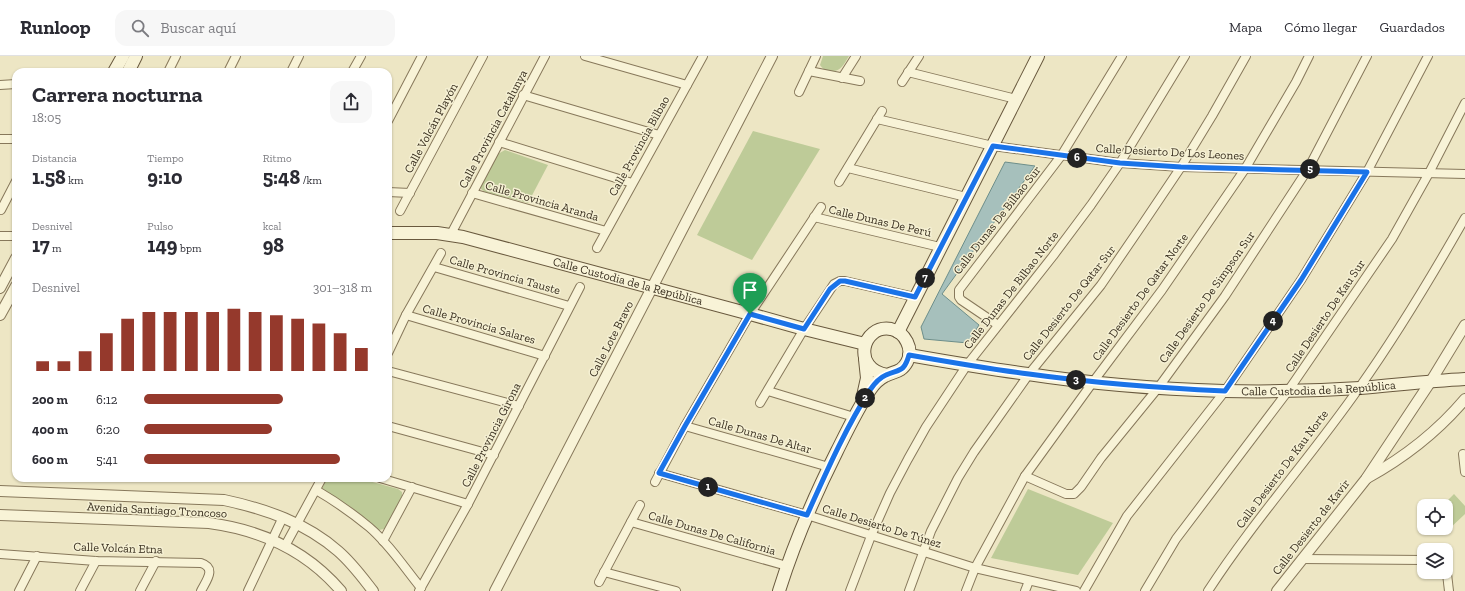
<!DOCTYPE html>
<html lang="es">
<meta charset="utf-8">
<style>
body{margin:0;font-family:"Zilla Slab",serif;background:#f7f7f7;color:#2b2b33;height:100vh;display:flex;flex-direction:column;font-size:15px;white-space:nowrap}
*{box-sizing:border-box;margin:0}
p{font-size:13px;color:#7c7c81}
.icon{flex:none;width:22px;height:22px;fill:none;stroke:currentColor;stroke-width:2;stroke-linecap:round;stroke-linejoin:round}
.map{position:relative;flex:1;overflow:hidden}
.panel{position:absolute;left:12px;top:12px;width:380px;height:414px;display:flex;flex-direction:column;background:#fff;border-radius:12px;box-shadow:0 1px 3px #0004}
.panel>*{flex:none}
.buttons{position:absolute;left:1417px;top:443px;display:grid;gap:8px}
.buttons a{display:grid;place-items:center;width:36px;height:36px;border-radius:8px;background:#fff;box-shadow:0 1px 3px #0004;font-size:20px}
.pin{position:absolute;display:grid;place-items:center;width:34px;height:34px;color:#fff;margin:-41px -17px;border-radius:50% 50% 50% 0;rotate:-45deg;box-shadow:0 0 4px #0007}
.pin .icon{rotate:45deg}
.km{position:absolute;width:20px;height:20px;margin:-10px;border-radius:50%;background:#222;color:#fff;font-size:11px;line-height:20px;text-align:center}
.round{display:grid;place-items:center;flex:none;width:42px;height:42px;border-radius:12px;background:#f7f7f7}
.overview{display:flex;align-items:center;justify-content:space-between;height:68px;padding:0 20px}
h1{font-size:22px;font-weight:800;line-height:30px}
.metrics{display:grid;grid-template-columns:repeat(3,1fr);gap:6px;height:68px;padding:4px 20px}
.metrics div{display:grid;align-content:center}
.metrics b{font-size:20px;font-weight:800}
.metrics small{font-size:11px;font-weight:400}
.metrics p{font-size:11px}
.chart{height:112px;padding:8px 20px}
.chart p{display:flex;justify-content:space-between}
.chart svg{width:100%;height:72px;margin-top:4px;stroke:#95392c;stroke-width:6}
ul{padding:0 20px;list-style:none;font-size:13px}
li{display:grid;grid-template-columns:64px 48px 1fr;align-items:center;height:30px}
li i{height:10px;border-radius:5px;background:#95392c}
header{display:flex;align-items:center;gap:24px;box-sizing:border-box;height:56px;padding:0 20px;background:#fff;border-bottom:1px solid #e1e1e2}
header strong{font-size:19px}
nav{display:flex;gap:22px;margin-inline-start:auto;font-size:14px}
.search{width:280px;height:36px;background:#f7f7f7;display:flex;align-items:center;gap:10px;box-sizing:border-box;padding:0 14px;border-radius:12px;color:#7c7c81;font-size:15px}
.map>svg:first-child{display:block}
.green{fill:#becb98}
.water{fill:#a6c0bc;stroke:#6d8e8a}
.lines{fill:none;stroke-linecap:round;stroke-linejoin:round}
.minor-casing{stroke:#87785b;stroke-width:10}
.tertiary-casing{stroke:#87785b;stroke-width:12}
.secondary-casing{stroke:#69593e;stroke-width:14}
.minor{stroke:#f8f3d7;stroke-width:8}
.tertiary{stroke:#f8f3d7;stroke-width:10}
.secondary{stroke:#f8f3d7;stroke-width:12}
.route-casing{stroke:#fff;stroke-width:8}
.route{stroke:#1a73e8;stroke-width:5}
.labels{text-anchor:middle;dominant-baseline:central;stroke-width:3;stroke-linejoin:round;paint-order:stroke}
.street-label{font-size:12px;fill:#382e1e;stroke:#f5f0d3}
</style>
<header>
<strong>Runloop</strong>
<div class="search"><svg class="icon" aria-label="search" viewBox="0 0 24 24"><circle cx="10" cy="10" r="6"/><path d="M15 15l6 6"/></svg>Buscar aquí</div>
<nav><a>Mapa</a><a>Cómo llegar</a><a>Guardados</a></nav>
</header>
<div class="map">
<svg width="1465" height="535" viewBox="0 0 1465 535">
<rect width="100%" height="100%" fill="#ede6c4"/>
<g class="green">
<path d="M823 0H849C844 8 841 16 831 15 825 15 824 14 820 9Z"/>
<path d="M753 75 820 93 752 204 697 179Z"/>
<path d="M505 94 548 109 528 147 485 136 481 133 480 129 496 99Z"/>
<path d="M327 422H358L398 433 402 436V440L387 469 384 473 379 474 375 472 356 455 326 435 322 432Z"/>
<path d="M1028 433 1113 467 1078 519 991 502Z"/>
<path d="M1454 438 1465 450V458L1448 474 1446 472V450H1442Z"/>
</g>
<path class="water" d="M1005 106 1035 110 942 238 979 269 968 287 924 283 921 271Z"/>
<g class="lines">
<defs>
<g id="minor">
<path d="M585 0 687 29"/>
<path d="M809 15 860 25"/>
<path d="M168 16 176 0"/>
<path d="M228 16 236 0"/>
<path d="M291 16 299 0"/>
<path d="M352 16 361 0"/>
<path d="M908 16 1016 43"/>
<path d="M842 22 856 0"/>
<path d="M902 26 919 0"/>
<path d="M0 29 16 28"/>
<path d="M799 36 816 0"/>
<path d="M523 39 659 79"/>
<path d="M877 63 993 90 1120 107 1181 111 1465 118"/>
<path d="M388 65 422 0"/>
<path d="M0 83H16"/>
<path d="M499 86 632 127"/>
<path d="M848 112 966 141"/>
<path d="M839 126 882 55"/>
<path d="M388 136 410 137"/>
<path d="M472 137 606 175"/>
<path d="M1 154 16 125"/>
<path d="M400 155 483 0"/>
<path d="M814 161 940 191"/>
<path d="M451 178 545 0"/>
<path d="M0 180H16"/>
<path d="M597 192 703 0"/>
<path d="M434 211 569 250"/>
<path d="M406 259 545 300"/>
<path d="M998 269 961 244 959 241V234L1061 100 1122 0"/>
<path d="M388 297 406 259 441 197"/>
<path d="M388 315 519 350"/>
<path d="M768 335 854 361"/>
<path d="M760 347 804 273 834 228 840 225H845L915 241"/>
<path d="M388 370 494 399"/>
<path d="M685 370 829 411"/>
<path d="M1463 398 1465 416"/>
<path d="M659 417 807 459 975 512 1076 535"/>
<path d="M1025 420 1066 438H1074L1081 431 1101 402 1158 332 1225 240 1308 113 1367 0"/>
<path d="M380 422 468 448"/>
<path d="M655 426 685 370 750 258 821 151"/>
<path d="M316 434C335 445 352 457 369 471 389 488 404 511 421 532"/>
<path d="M631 466 787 510"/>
<path d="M383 485 412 431"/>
<path d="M285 490 322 422"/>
<path d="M0 498 96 505 201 507C217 512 206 525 201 535"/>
<path d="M1302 503 1424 504"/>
<path d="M1446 509 1449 535"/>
<path d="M604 516 676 535"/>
<path d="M599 526 640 449"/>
<path d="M19 535 37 500"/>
<path d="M80 535 96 505"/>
<path d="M140 535 156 505"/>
<path d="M248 535 283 461"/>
<path d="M419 535 468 448 580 231"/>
<path d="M850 535 871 480 890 437 908 403 926 371 967 309 1053 200 1091 149 1120 107 1185 0"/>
<path d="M909 535 931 475 958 422 974 396 1029 318 1101 229 1142 169 1181 111 1212 60 1246 0"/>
<path d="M966 535 975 512 1025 420 1093 326 1162 234 1245 113 1296 26 1309 0"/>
<path d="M1025 535 1029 525"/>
<path d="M1084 535 1127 460 1225 335 1301 224 1367 116 1428 0"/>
<path d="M1145 535 1176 483 1288 335 1364 224 1392 183 1429 117 1465 47"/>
<path d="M1208 535C1254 464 1311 401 1359 332 1398 277 1432 220 1465 162"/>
</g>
<g id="tertiary">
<path d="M0 232 16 202"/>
<path d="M0 259 16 230"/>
<path d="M1367 422C1405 401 1438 375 1465 343"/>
<path d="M0 435 224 444C266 453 306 467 338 495 352 507 362 521 373 535"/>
<path d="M0 459 209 467C261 474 307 495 341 535"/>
<path d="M495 535 772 0"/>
<path d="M1277 535 1366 423 1431 325 1465 269"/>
</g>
<g id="secondary">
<path d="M114 16 123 0"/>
<path d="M128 16 136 0"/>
<path id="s1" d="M388 177H437L463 181 750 258 804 273 865 288"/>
<path d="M898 276 1038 0"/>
<path id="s2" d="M909 299C949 306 989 313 1028 318 1093 328 1159 333 1224 335 1269 336 1315 335 1360 332 1395 329 1430 325 1465 323"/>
<path d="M863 340 867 322 865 303"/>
<path d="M779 535C794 487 814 441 837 395 847 375 857 354 870 334 874 328 879 323 885 320 894 315 901 317 907 306 914 293 905 276 891 273 862 268 851 313 887 319"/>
</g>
</defs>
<use href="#minor" class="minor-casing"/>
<use href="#tertiary" class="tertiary-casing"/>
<use href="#secondary" class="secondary-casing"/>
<use href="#minor" class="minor"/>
<use href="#tertiary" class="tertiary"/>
<use href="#secondary" class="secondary"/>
</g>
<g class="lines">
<defs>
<path id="route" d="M993 90 1120 107 1181 111 1367 116 1301 224 1225 335C1159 332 1094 327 1029 318 989 313 949 306 909 299 904 317 899 313 886 319 879 322 874 328 870 334 845 373 826 417 807 459L659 417 685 370 750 258 804 273 830 233 840 225H845L915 241Z"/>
</defs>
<use href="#route" class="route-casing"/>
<use href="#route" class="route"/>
</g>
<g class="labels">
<g class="street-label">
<text transform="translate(431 72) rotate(-62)">Calle Volcán Playón</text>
<text transform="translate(493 73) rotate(-62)">Calle Provincia Catalunya</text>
<text transform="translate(639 90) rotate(-61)">Calle Provincia Bilbao</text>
<text transform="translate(1170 96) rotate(3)">Calle Desierto De Los Leones</text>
<text transform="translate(542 145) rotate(16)">Calle Provincia Aranda</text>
<text transform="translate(997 164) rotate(-52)">Calle Dunas De Bilbao Sur</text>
<text transform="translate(880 165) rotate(13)">Calle Dunas De Perú</text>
<text transform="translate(505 219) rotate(16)">Calle Provincia Tauste</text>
<text stroke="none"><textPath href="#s1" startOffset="246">Calle Custodia de la República</textPath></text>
<text transform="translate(1011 234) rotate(-52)">Calle Dunas De Bilbao Norte</text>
<text transform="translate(1140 241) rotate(-54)">Calle Desierto De Qatar Norte</text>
<text transform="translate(1207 241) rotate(-55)">Calle Desierto De Simpson Sur</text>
<text transform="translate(1069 247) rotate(-52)">Calle Desierto De Qatar Sur</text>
<text transform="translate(1325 260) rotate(-56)">Calle Desierto De Kau Sur</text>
<text transform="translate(479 268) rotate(16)">Calle Provincia Salares</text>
<text transform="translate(611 283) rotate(-63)">Calle Lote Bravo</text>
<text stroke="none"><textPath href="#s2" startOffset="412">Calle Custodia de la República</textPath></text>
<text transform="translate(491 379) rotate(-63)">Calle Provincia Girona</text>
<text transform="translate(760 379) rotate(16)">Calle Dunas De Altar</text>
<text transform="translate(1282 413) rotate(-53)">Calle Desierto De Kau Norte</text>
<text transform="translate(157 454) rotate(3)">Avenida Santiago Troncoso</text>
<text transform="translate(882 470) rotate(17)">Calle Desierto De Túnez</text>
<text transform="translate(1311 471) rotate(-52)">Calle Desierto de Kavir</text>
<text transform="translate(712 477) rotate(16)">Calle Dunas De California</text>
<text transform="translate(118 492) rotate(2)">Calle Volcán Etna</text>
</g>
</g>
</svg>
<div class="buttons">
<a><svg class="icon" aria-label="locate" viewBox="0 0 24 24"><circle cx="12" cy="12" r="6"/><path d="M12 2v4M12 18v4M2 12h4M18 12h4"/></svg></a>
<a><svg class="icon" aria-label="layers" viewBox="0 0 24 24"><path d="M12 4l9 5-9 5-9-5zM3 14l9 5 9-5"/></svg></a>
</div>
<div class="pin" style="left:750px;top:258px;background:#1e9e55"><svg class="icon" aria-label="arrive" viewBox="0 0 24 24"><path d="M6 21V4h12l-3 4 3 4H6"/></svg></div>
<b class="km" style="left:708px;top:431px">1</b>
<b class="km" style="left:865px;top:342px">2</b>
<b class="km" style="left:1076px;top:324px">3</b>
<b class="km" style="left:1273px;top:265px">4</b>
<b class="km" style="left:1310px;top:113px">5</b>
<b class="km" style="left:1077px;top:102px">6</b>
<b class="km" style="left:925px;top:222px">7</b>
<section class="panel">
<div class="overview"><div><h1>Carrera nocturna</h1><p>18:05</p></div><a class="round"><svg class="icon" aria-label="share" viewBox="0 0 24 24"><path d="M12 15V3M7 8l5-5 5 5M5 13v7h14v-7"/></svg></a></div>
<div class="metrics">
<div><p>Distancia</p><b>1.58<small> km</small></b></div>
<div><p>Tiempo</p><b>9:10</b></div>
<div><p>Ritmo</p><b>5:48<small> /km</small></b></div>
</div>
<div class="metrics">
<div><p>Desnivel</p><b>17<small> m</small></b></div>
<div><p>Pulso</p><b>149<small> bpm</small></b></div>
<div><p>kcal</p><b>98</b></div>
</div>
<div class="chart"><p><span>Desnivel</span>301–318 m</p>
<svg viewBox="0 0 160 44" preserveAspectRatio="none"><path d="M5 44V38M15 44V38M25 44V32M35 44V21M45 44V12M55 44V8M65 44V8M75 44V8M85 44V8M95 44V6M105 44V8M115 44V10M125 44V12M135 44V15M145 44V21M155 44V30"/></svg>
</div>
<ul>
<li><b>200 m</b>6:12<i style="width:61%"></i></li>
<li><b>400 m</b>6:20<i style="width:56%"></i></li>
<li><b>600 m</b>5:41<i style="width:86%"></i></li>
</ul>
</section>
</div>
